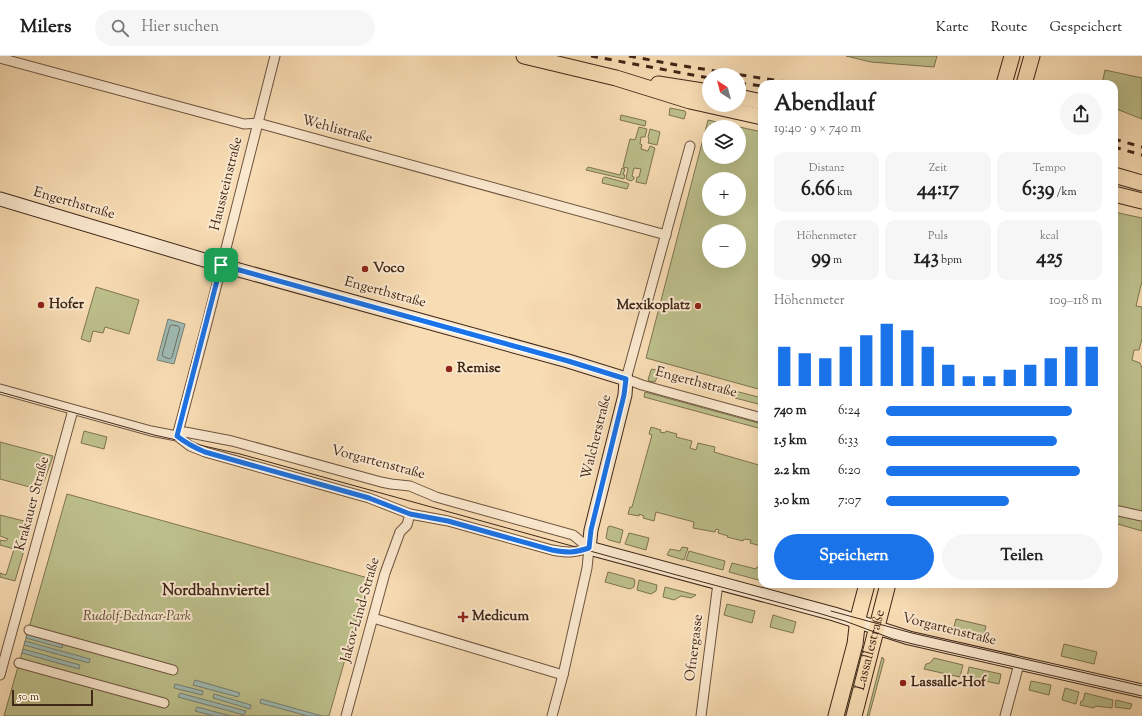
<!DOCTYPE html>
<html lang="de">
<meta charset="utf-8">
<style>
body{margin:0;font-family:"Sorts Mill Goudy",serif;background:#f6f6f6;color:#222;height:100vh;display:flex;flex-direction:column;font-size:15px;white-space:nowrap}
*{box-sizing:border-box;margin:0}
p{font-size:13px;color:#767676}
.icon{flex:none;width:22px;height:22px;fill:none;stroke:currentColor;stroke-width:2;stroke-linecap:round;stroke-linejoin:round}
.map{position:relative;flex:1;overflow:hidden}
.details{position:absolute;left:758px;top:24px;width:360px;height:508px;display:flex;flex-direction:column;background:#fff;border-radius:12px;box-shadow:0 4px 16px #0002}
.details>*{flex:none}
.needle{width:26px;rotate:324deg}
.controls{position:absolute;left:702px;top:12px;display:grid;gap:8px}
.controls a{display:grid;place-items:center;width:44px;height:44px;border-radius:50%;background:#fff;box-shadow:0 4px 16px #0002;font-size:20px}
.scale{position:absolute;left:12px;bottom:10px;width:81px;box-sizing:border-box;padding-left:4px;border:2px solid #402718;border-top:0;font-size:11px;line-height:14px;white-space:nowrap;color:#402718;-webkit-text-stroke:3px #fae8ce;paint-order:stroke}
.pin{position:absolute;display:grid;place-items:center;width:34px;height:34px;color:#fff;margin:-17px;border-radius:8px;box-shadow:0 2px 6px #0006}
.round{display:grid;place-items:center;flex:none;width:42px;height:42px;border-radius:21px;background:#f6f6f6}
.head{display:flex;align-items:center;justify-content:space-between;height:68px;padding:0 16px}
h1{font-size:22px;font-weight:700;line-height:30px}
.figures{display:grid;grid-template-columns:repeat(3,1fr);gap:6px;height:68px;padding:4px 16px}
.figures div{display:grid;align-content:center;border-radius:10px;background:#f6f6f6;text-align:center}
.figures b{font-size:20px;font-weight:700}
.figures small{font-size:11px;font-weight:400}
.figures p{font-size:11px}
.chart{height:112px;padding:8px 16px}
.chart p{display:flex;justify-content:space-between}
.chart svg{width:100%;height:72px;margin-top:4px;stroke:#1a73e8;stroke-width:6}
.action{display:flex;gap:8px;margin-top:auto;padding:8px 16px}
.action a{flex:1;height:46px;border-radius:24px;background:#1a73e8;color:#fff;font-size:16px;font-weight:700;line-height:46px;text-align:center}
.action a+a{background:#f6f6f6;color:#222}
ul{padding:0 16px;list-style:none;font-size:13px}
li{display:grid;grid-template-columns:64px 48px 1fr;align-items:center;height:30px}
li i{height:10px;border-radius:5px;background:#1a73e8}
header{display:flex;align-items:center;gap:24px;box-sizing:border-box;height:56px;padding:0 20px;background:#fff;border-bottom:1px solid #e0e0e0}
header strong{font-size:19px}
nav{display:flex;gap:22px;margin-inline-start:auto;font-size:14px}
.search{width:280px;height:36px;background:#f6f6f6;display:flex;align-items:center;gap:10px;box-sizing:border-box;padding:0 14px;border-radius:22px;color:#767676;font-size:15px}
.map>svg:first-child{display:block}
.green{fill:#bdc08c;stroke:#7e7452;fill-rule:evenodd}
.water{fill:#9ebab2;stroke:#787f74}
.lines{fill:none;stroke-linecap:round;stroke-linejoin:round}
.shore{stroke:#6f7065;stroke-width:1}
.street-casing{stroke:#6e543f;stroke-width:11}
.secondary-casing{stroke:#402718;stroke-width:15}
.primary-casing{stroke:#402718;stroke-width:17}
.street{stroke:#fae8ce;stroke-width:9}
.secondary{stroke:#fae8ce;stroke-width:13}
.primary{stroke:#f8dcb3;stroke-width:15}
.tram{stroke:#402718;stroke-width:1}
.rail{stroke:#402718;stroke-width:3;stroke-dasharray:7 7;stroke-linecap:butt}
.route-casing{stroke:#fff;stroke-width:8}
.route{stroke:#1a73e8;stroke-width:5}
.poi-dot{fill:#8f2418;stroke:#fae8ce;stroke-width:1.5}
.labels{text-anchor:middle;dominant-baseline:central;stroke-width:4;stroke-linejoin:round;paint-order:stroke}
.street-label{font-size:14px;fill:#402718;stroke:#fae8ce}
.poi-label{font-size:14px;font-weight:bold;fill:#402718;stroke:#fae8ce;text-anchor:start}
.park-label{font-size:14px;font-style:italic;fill:#5f4d35;stroke:#fae8ce}
.neighbourhood-label{font-size:15px;font-weight:bold;fill:#402718;stroke:#fae8ce}
</style>
<header>
<strong>Milers</strong>
<div class="search"><svg class="icon" aria-label="search" viewBox="0 0 24 24"><circle cx="10" cy="10" r="6"/><path d="M15 15l6 6"/></svg>Hier suchen</div>
<nav><a>Karte</a><a>Route</a><a>Gespeichert</a></nav>
</header>
<div class="map">
<svg width="1142" height="660" viewBox="0 0 1142 660">
<rect width="100%" height="100%" fill="#f8dcb3"/>
<filter id="stains"><feTurbulence type="fractalNoise" baseFrequency=".005" numOctaves="4"/><feColorMatrix values="0 0 0 0 .2 0 0 0 0 .09 0 0 0 0 .02 0 0 0 .5 -.17"/></filter>
<radialGradient id="worn" r=".72"><stop offset=".6" stop-color="#630" stop-opacity="0"/><stop offset="1" stop-color="#630" stop-opacity=".3"/></radialGradient>
<g class="green">
<path d="M846 0H937L934 11 871 6Z"/>
<path d="M1105 14 1142 22V63L1114 52V28H1102Z"/>
<path d="M670 52 685 55 686 57 684 63 669 59Z"/>
<path d="M621 59 646 65 645 70 620 64Z"/>
<path d="M708 64 762 76V334L646 302ZM709 71H739V101H709ZM709 123H739V153H709ZM709 175H739V205H709Z"/>
<path d="M639 71 647 73 645 81H641L640 88 642 89 641 93 648 95 650 90 655 92 646 128 636 126 637 121H639L641 113 634 112 632 120 634 121V123L631 125 626 123 628 112 623 111 630 83 635 84Z"/>
<path d="M650 73 660 76 657 89 648 87 649 84 648 81Z"/>
<path d="M588 111 620 119 622 112 625 113 623 119H625L624 123 586 114Z"/>
<path d="M605 121 627 127 629 128 627 133 602 127 603 122Z"/>
<path d="M1114 156 1142 162V225L1136 250 1142 251V283L1139 294H1134L1132 304 1140 307 1142 312V475L1114 467Z"/>
<path d="M96 231 139 244 129 278 105 271 103 277 93 275 90 286 81 283Z"/>
<path d="M652 313 728 333 730 335 729 340 658 319 655 326 649 325 648 324 651 314Z"/>
<path d="M645 336 762 368V373L644 341Z"/>
<path d="M737 336H739L762 342V349L735 342Z"/>
<path d="M651 371 661 374 660 376 665 377 666 375 677 378 676 381 692 385 690 392 696 394 698 387 715 391 714 396 762 410 761 490 750 487 751 484 744 483 743 485 727 481 728 480 718 477 719 474 716 473 715 476 693 472 694 466 656 456 654 465 643 462 644 460 639 458V460L628 458 630 451H632L652 379 649 378Z"/>
<path d="M84 375 107 381 104 393 81 387Z"/>
<path d="M0 386 53 400 41 434 0 423Z"/>
<path d="M67 438 368 522 329 660H4Z"/>
<path d="M0 459 32 467 15 525 0 521V517L6 519 14 493 0 489V484L6 485 8 483 0 480Z"/>
<path d="M610 470 623 474 620 487 609 484 606 482 608 471Z"/>
<path d="M629 477 649 482 646 494 625 488Z"/>
<path d="M682 491 688 492 684 504 667 499 670 493 680 495Z"/>
<path d="M689 495 725 505 723 514 686 504Z"/>
<path d="M732 507 756 513 757 511 762 512V525L729 516Z"/>
<path d="M608 516 634 523 635 525 634 531 630 533 605 526Z"/>
<path d="M639 524 657 529 656 535 651 538 637 534Z"/>
<path d="M665 531 696 539 691 542 681 540 674 544 663 541Z"/>
<path d="M727 548 755 555 752 567 724 559Z"/>
<path d="M773 559 796 566 793 577 770 571Z"/>
<path d="M956 563 986 570 983 582 953 575Z"/>
<path d="M1064 588 1097 596 1094 608 1061 600Z"/>
<path d="M859 595 863 596 846 660H842Z"/>
<path d="M882 601 884 603V604L869 660H867Z"/>
<path d="M934 602 963 609 960 621 924 613 926 608 930 607Z"/>
<path d="M969 611 1001 618 999 628 967 621Z"/>
<path d="M1031 625 1051 629 1049 639 1029 634Z"/>
<path d="M1065 632 1079 636 1076 648 1062 644Z"/>
<path d="M1085 637 1113 644 1112 652 1095 650 1094 652 1080 649 1081 645H1083Z"/>
<path d="M1116 644 1132 648 1130 653 1115 651Z"/>
</g>
<g class="water">
<path d="M168 263 185 268 174 308 157 304Z"/>
<path d="M27 577 63 587 62 592 26 582Z"/>
<path d="M25 585 90 603 89 607 24 589Z"/>
<path d="M23 593 80 609 79 613 22 597Z"/>
<path d="M195 624 240 637 238 641 193 629Z"/>
<path d="M175 628 203 635 202 639 174 632Z"/>
<path d="M180 637 246 655 244 659 178 641Z"/>
<path d="M214 638 251 649 250 653 213 642Z"/>
<path d="M261 643 322 660H308L260 647Z"/>
<path d="M197 651 231 660H214L195 655Z"/>
</g>
<g class="lines">
<path class="shore" d="M172 269 178 270 180 272 172 301 170 303 164 301 162 299 170 270Z"/>
<defs>
<g id="street">
<path d="M0 2 244 68 258 67 666 179"/>
<path d="M690 90 626 323 642 329 762 362"/>
<path d="M0 333 151 375 177 380 190 390 205 396 369 442 410 458 448 465 552 494C568 497 573 497 589 492"/>
<path d="M177 380 185 376 232 385 381 426 391 428 410 430 436 441 573 479 589 492"/>
<path d="M177 380 207 267 275 0"/>
<path d="M1114 454 1142 460"/>
<path d="M373 562 563 619"/>
<path d="M29 574 173 614"/>
<path d="M19 607 164 647"/>
<path d="M0 619 73 354"/>
<path d="M346 660 385 517 400 476 407 469 410 458"/>
<path d="M552 660 563 619 587 512 589 492"/>
<path d="M701 660 718 527"/>
<path d="M1005 660 1019 608"/>
</g>
<path id="secondary" d="M0 143 221 209 568 305 626 323 625 339 591 474 589 492 834 558 909 582 1142 635"/>
<g id="primary">
<path d="M524 0 616 22 690 45 762 61"/>
<path d="M658 28 709 36"/>
<path d="M1004 28 1012 0"/>
<path d="M1024 28 1032 0"/>
<path d="M739 41 762 46"/>
<path d="M1114 119 1142 127"/>
<path d="M1114 138 1142 145"/>
<path d="M836 660 855 588 858 562 867 528"/>
<path id="s1" d="M854 660 888 528"/>
</g>
</defs>
<use href="#street" class="street-casing"/>
<use href="#secondary" class="secondary-casing"/>
<use href="#primary" class="primary-casing"/>
<use href="#street" class="street"/>
<use href="#secondary" class="secondary"/>
<use href="#primary" class="primary"/>
<g class="tram">
<path d="M0 336 154 379 240 398 673 518 818 557 845 565 893 583 913 588 1142 640"/>
<path d="M831 555 912 577 1142 630"/>
</g>
<g class="rail">
<path d="M591 0 709 22"/>
<path d="M629 0 677 9 799 28"/>
<path d="M739 27 762 30"/>
<path d="M1114 83 1142 91"/>
<path d="M1114 91 1142 99"/>
</g>
</g>
<g class="lines">
<defs>
<path id="route" d="M221 209 568 305 626 323 624 339 591 474 589 492C573 497 568 497 552 494L448 465 410 458 369 442 205 396C193 391 187 388 177 380Z"/>
</defs>
<use href="#route" class="route-casing"/>
<use href="#route" class="route"/>
</g>
<g class="poi-dot">
<circle cx="365" cy="213" r="4"/>
<circle cx="41" cy="249" r="4"/>
<circle cx="698" cy="250" r="4"/>
<circle cx="449" cy="313" r="4"/>
<path d="M461 555h4v4h4v4h-4v4h-4v-4h-4v-4h4z"/>
<circle cx="903" cy="627" r="4"/>
</g>
<g class="labels">
<g class="street-label">
<text transform="translate(337 74) rotate(15)">Wehlistraße</text>
<text transform="translate(227 128) rotate(-76)">Haussteinstraße</text>
<text transform="translate(74 148) rotate(16)">Engerthstraße</text>
<text transform="translate(385 237) rotate(15)">Engerthstraße</text>
<text transform="translate(696 327) rotate(15)">Engerthstraße</text>
<text transform="translate(597 381) rotate(-76)">Walcherstraße</text>
<text transform="translate(378 407) rotate(15)">Vorgartenstraße</text>
<text transform="translate(33 448) rotate(-75)">Krakauer Straße</text>
<text transform="translate(361 554) rotate(-74)">Jakov-Lind-Straße</text>
<text transform="translate(949 574) rotate(14)">Vorgartenstraße</text>
<text transform="translate(695 592) rotate(-83)">Ofnergasse</text>
<text stroke="none"><textPath href="#s1" startOffset="68">Lassallestraße</textPath></text>
</g>
<g class="poi-label">
<text x="373" y="213">Voco</text>
<text x="49" y="249">Hofer</text>
<text x="690" y="250" text-anchor="end">Mexikoplatz</text>
<text x="457" y="313">Remise</text>
<text x="472" y="561">Medicum</text>
<text x="911" y="627">Lassalle-Hof</text>
</g>
<g class="park-label">
<text x="137" y="561">Rudolf-Bednar-Park</text>
</g>
<g class="neighbourhood-label">
<text x="216" y="535">Nordbahnviertel</text>
</g>
</g>
<rect width="100%" height="100%" filter="url(#stains)"/>
<rect width="100%" height="100%" fill="url(#worn)"/>
</svg>
<div class="controls">
<a><svg class="needle" viewBox="-14 -14 28 28"><path d="M0-13l5 13h-10z" fill="#e53935"/><path d="M0 13l5-13h-10z" fill="#767676"/></svg></a>
<a><svg class="icon" aria-label="layers" viewBox="0 0 24 24"><path d="M12 4l9 5-9 5-9-5zM3 14l9 5 9-5"/></svg></a>
<a>+</a>
<a>−</a>
</div>
<div class="scale">50 m</div>
<div class="pin" style="left:221px;top:209px;background:#1e9e55"><svg class="icon" aria-label="arrive" viewBox="0 0 24 24"><path d="M6 21V4h12l-3 4 3 4H6"/></svg></div>
<section class="details">
<div class="head"><div><h1>Abendlauf</h1><p>19:40 · 9 × 740 m</p></div><a class="round"><svg class="icon" aria-label="share" viewBox="0 0 24 24"><path d="M12 15V3M7 8l5-5 5 5M5 13v7h14v-7"/></svg></a></div>
<div class="figures">
<div><p>Distanz</p><b>6.66<small> km</small></b></div>
<div><p>Zeit</p><b>44:17</b></div>
<div><p>Tempo</p><b>6:39<small> /km</small></b></div>
</div>
<div class="figures">
<div><p>Höhenmeter</p><b>99<small> m</small></b></div>
<div><p>Puls</p><b>143<small> bpm</small></b></div>
<div><p>kcal</p><b>425</b></div>
</div>
<div class="chart"><p><span>Höhenmeter</span>109–118 m</p>
<svg viewBox="0 0 160 44" preserveAspectRatio="none"><path d="M5 44V20M15 44V24M25 44V27M35 44V20M45 44V13M55 44V6M65 44V10M75 44V20M85 44V31M95 44V38M105 44V38M115 44V34M125 44V31M135 44V27M145 44V20M155 44V20"/></svg>
</div>
<ul>
<li><b>740 m</b>6:24<i style="width:86%"></i></li>
<li><b>1.5 km</b>6:33<i style="width:79%"></i></li>
<li><b>2.2 km</b>6:20<i style="width:90%"></i></li>
<li><b>3.0 km</b>7:07<i style="width:57%"></i></li>
</ul>
<div class="action"><a>Speichern</a><a>Teilen</a></div>
</section>
</div>
